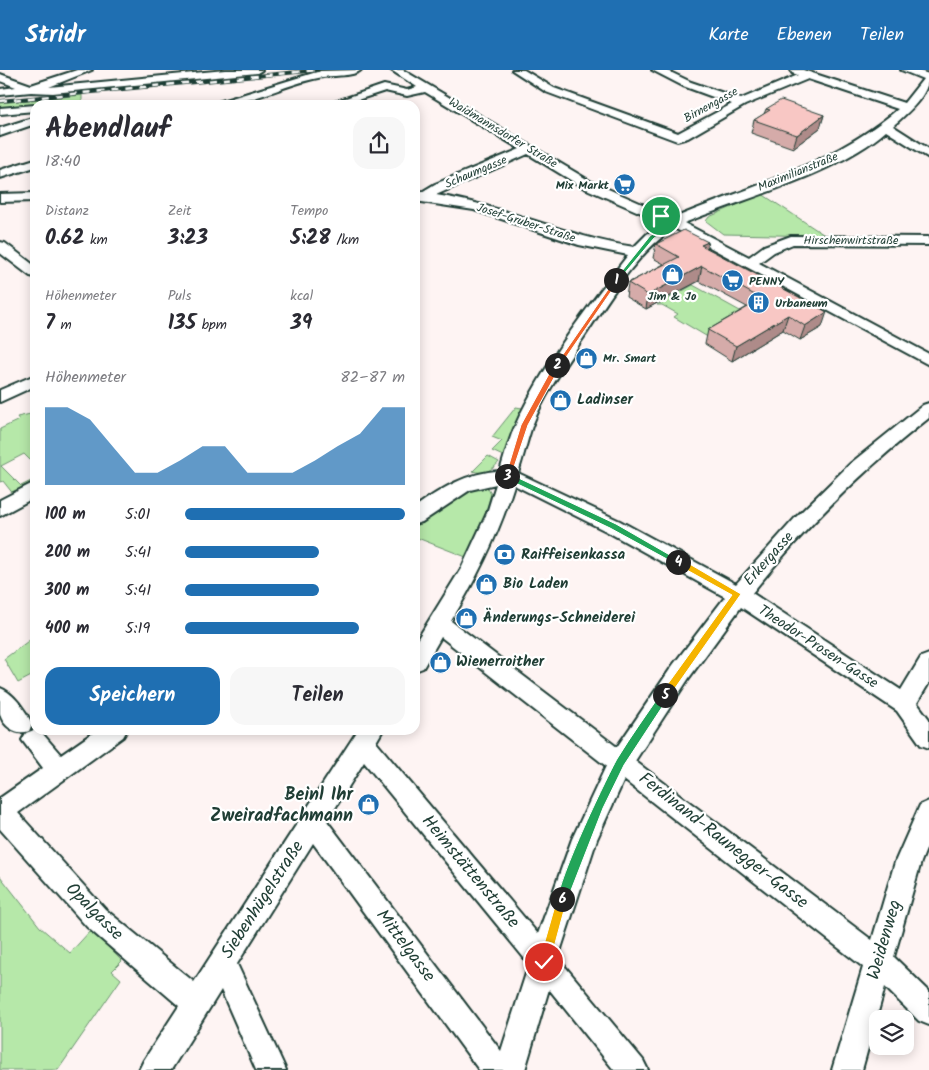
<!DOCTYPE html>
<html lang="de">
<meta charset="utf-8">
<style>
body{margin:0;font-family:Kalam,sans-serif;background:#f7f7f7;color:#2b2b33;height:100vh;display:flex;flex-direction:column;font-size:19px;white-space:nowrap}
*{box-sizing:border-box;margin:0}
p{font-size:16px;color:#7c7c81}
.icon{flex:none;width:28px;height:28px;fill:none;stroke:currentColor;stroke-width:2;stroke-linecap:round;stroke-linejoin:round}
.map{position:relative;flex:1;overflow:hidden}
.details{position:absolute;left:30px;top:30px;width:390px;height:635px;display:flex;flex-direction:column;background:#fff;border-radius:15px;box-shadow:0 2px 12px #0003}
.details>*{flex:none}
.controls{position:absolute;left:869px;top:940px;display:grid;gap:10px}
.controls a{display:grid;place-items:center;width:45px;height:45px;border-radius:10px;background:#fff;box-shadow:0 2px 12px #0003;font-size:25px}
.pin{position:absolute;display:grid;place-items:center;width:42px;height:42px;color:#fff;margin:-21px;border:2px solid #fff;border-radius:50%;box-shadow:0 1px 5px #0007}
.km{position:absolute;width:25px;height:25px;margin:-12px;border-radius:50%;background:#222;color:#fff;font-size:14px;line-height:25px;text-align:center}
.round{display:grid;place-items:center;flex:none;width:52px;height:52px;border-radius:15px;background:#f7f7f7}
.head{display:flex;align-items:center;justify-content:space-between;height:85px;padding:0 15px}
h1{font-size:28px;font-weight:700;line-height:38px}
.figures{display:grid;grid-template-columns:repeat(3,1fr);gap:8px;height:85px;padding:5px 15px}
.figures div{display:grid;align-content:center}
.figures b{font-size:21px;font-weight:700}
.figures small{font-size:14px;font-weight:400}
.figures p{font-size:14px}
.chart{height:140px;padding:10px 15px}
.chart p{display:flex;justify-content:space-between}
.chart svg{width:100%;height:90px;margin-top:5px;fill:#1f6fb2;opacity:.7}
.action{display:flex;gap:10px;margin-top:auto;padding:10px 15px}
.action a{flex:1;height:58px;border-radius:15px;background:#1f6fb2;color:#fff;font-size:20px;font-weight:700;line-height:58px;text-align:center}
.action a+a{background:#f7f7f7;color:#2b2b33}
ul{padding:0 15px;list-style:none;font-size:16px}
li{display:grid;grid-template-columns:80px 60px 1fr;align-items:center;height:38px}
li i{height:12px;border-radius:6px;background:#1f6fb2}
header{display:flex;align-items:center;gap:30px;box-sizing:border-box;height:70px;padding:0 25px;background:#1f6fb2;color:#fff}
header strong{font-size:24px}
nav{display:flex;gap:28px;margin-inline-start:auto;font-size:18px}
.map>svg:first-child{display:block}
.green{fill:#b6e8a9;stroke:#6a926e}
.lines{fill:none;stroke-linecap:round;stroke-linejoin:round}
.minor-casing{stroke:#1f3d34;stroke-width:4}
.minor{fill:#fff;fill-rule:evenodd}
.rail-casing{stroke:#1f3d34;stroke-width:4}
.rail{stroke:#fff;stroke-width:2.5;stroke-dasharray:7;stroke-linecap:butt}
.wall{fill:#d5aba9;stroke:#1f3d34}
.shaded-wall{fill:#ae8b89;stroke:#1f3d34}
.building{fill:#f8c7c4;stroke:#1f3d34}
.split-1{fill:#22a559;stroke:#fff}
.split-2{fill:#f0652b;stroke:#fff}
.split-3{fill:#f0652b;stroke:#fff}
.split-4{fill:#22a559;stroke:#fff}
.split-5{fill:#f5b400;stroke:#fff}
.split-6{fill:#22a559;stroke:#fff}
.split-7{fill:#f5b400;stroke:#fff}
.labels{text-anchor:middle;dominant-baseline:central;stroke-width:4.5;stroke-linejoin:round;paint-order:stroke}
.far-street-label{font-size:12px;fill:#1f3d34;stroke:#fff}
.far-poi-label{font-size:12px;font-weight:bold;fill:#1f3d34;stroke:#fff;text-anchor:start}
.poi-label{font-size:15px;font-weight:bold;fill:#1f3d34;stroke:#fff;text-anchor:start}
.street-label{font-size:15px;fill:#1f3d34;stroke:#fff}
.near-poi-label{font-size:18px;font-weight:bold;fill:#1f3d34;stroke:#fff;text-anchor:end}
.near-street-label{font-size:18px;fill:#1f3d34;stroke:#fff}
</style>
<header>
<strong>Stridr</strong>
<nav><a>Karte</a><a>Ebenen</a><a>Teilen</a></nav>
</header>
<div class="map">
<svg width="929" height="1000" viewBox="0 0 929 1000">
<rect width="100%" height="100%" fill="#fef4f3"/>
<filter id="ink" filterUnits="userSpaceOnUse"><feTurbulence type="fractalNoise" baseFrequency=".02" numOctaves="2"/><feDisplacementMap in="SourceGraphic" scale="10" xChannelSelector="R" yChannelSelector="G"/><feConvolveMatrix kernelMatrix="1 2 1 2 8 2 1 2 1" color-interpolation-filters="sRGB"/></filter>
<g filter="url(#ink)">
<g class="green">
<path d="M82 25V32L0 40V33Z"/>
<path d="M762 124 826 166 723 164 706 151 709 147Z"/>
<path d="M693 215 749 246 711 269 674 247 678 244 662 235H657Z"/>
<path d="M516 337 522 338 503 386 492 381 502 371 492 367Z"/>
<path d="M35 343V388L30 390 24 384 1 396 21 416 35 409V414L14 425 3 411 0 412V359L19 350 17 347Z"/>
<path d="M488 386 499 392C493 400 483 405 473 401Z"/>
<path d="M477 415 487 417 491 424 483 451 466 487 415 467V455L465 420Z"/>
<path d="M35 566V604L18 613 4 589Z"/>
<path d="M0 806 40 857 70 883 91 860 122 891 112 901 121 909 58 1000H0Z"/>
</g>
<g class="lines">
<defs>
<g id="minor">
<path d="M77 0H92L49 17 225 0H262L257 3 53 23 31 22 0 25V19L16 17 0 11V4L31 15Z"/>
<path d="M361 0C353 7 334 5 323 7 286 13 252 35 213 35L215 33 320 1Z"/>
<path d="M391 0H403L590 111 674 148C753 115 832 95 898 39L808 9 745 35 688 68 677 71 546 22 512 0H524L554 18 678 63 732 34 683 16 652 0H666L691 12 741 29 798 5 792 3 791 0H803L904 33 923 9 901 0H916L929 4C929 26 908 42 893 56L929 79V88L886 61C837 104 745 128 684 153L749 187 764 176 791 166 929 167V175L793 174 774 182 759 193 929 284V295L674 158C633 186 609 230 582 270 564 297 544 325 532 356 527 371 523 388 518 403L620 451 736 514 796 447 851 393 923 335 929 333V348C863 400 805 457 752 523L901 620 921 587 929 584V613L917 633 929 649V678L921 675 897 641 741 537 689 608 635 691 872 870 895 792 920 735 929 731V772L921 792 894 887 929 921V955L919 951 885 917 862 1000H832L863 897 624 710 597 769 558 888 643 990 648 1000H614L549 919 525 1000H479L313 773 237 894 286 1000H256L221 920 171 1000H139L144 990 179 936 87 857 0 759V728L43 698 22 670 26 663 34 660 42 663 61 685 97 660H127L123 667 18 743 105 839 194 912 358 660H383L376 672 538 864 572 769 606 696 441 567 423 598 415 601V573L462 497 487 443 496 414 470 420 422 452 415 454V437C441 419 467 402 500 401 505 385 509 369 516 354 542 296 589 235 628 185L579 175 474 140 415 131V123H420L435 114 520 79 425 22 407 26 385 21 342 35H325L384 15 407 20 417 17ZM528 84 582 117 664 153 647 164 634 177C566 167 504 135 436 125ZM514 415 606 461 725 527 673 595 617 677 451 551C477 508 499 464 514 415ZM364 692 529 894 501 981 327 751Z"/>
<path d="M35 35V41L0 44V38Z"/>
<path d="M35 47V54L0 66V58Z"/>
<path d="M35 89V97L0 108V100Z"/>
<path d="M35 123V131L0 132V124Z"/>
<path d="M0 172 5 173 35 196V207L30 206 0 183Z"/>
<path d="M35 305V316L0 332V320Z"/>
<path d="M35 412V427L0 446V430Z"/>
<path d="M0 618C14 623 26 641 32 654L29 661C17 666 2 656 0 643 0 635 0 626 0 618Z"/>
</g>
</defs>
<use href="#minor" class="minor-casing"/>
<use href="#minor" class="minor"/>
<defs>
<path id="rail" d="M0 31 318 0"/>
</defs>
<use href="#rail" class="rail-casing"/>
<use href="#rail" class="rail"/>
</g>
<g class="wall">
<path d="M766 39 824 45 820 58 793 78 751 63 754 50 764 44Z"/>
<path d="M708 172 706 178 822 257 800 270 783 260 732 291 705 274 708 260 747 237 699 211 646 239 626 227 628 213 664 194 653 188 656 174Z"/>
</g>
<g class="shaded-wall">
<path d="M824 45 820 58 793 78 797 65Z"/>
<path d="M708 172 704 186 701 175Z"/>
<path d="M702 196 699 211 646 239 648 225Z"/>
<path d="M827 242 822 257 800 270 805 256Z"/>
<path d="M788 245 783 260 732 291 736 276Z"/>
</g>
<g class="building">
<path d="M781 30 824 45 797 65 754 50 770 40 766 39Z"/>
<path d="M684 160 708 172 701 175 827 242 805 256 788 245 736 276 708 260 762 229 702 196 648 225 628 213 679 187 656 174Z"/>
</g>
</g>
<path class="split-1" d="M659 145 676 153 654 168 618 211H614L650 166 669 153 659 147Z"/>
<path class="split-2" d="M616 208 619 210 560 296H555Z"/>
<path class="split-3" d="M555 293 561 295 528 355 511 406 505 408 521 355Z"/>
<path class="split-4" d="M505 404H510L616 454 682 492 676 494 610 458 505 408Z"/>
<path class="split-5" d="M676 489H681L741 524 668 628 665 629 660 625 662 622 732 525 676 494Z"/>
<path class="split-6" d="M665 621 669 625 668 628 624 695 603 738 566 833H558C553 819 607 707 617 689 631 666 647 644 662 622Z"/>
<path class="split-7" d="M562 824 567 829 550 892 544 898 539 892 557 829Z"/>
<defs>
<symbol id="supermarket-disc" viewBox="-11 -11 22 22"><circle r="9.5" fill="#1f6fb2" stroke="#fff"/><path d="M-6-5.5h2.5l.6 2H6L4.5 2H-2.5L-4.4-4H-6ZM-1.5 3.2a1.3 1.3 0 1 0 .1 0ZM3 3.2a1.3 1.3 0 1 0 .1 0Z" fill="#fff"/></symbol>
<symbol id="shop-disc" viewBox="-11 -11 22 22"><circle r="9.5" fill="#1f6fb2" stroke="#fff"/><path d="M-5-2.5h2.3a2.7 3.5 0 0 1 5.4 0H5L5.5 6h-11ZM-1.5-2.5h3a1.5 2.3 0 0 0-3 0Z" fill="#fff"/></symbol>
<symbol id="building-disc" viewBox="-11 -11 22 22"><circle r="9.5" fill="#1f6fb2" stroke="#fff"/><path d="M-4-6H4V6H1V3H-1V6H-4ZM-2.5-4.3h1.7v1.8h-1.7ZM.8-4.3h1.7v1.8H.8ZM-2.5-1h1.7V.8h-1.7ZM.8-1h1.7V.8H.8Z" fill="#fff"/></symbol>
<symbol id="bank-disc" viewBox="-11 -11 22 22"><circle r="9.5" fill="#1f6fb2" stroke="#fff"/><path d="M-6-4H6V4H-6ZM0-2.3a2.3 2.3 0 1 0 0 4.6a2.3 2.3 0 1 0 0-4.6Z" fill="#fff"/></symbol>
</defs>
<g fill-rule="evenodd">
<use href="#supermarket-disc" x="612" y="102" width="25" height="25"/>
<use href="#shop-disc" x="660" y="192" width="25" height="25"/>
<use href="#supermarket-disc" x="720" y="198" width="25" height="25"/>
<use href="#building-disc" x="746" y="220" width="25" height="25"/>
<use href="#shop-disc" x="574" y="276" width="25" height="25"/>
<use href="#shop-disc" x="548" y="318" width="25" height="25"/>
<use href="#bank-disc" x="492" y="472" width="25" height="25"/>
<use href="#shop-disc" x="474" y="502" width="25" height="25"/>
<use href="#shop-disc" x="454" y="536" width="25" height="25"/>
<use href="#shop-disc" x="428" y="580" width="25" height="25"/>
<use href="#shop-disc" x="356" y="722" width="25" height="25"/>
</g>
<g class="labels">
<g class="far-street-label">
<text transform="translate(711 35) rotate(-29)">Birnengasse</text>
<text transform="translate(503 63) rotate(31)">Waidmannsdorfer Straße</text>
<text transform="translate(476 102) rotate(-23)">Schaumgasse</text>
<text transform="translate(798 102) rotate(-22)">Maximilianstraße</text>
<text transform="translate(526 153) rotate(18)">Josef-Gruber-Straße</text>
<text x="851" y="170">Hirschenwirtstraße</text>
</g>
<g class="far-poi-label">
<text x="609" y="115" text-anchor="end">Mix Markt</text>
<text x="749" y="211">PENNY</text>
<text x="672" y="226" text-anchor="middle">Jim &amp; Jo</text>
<text x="775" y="233">Urbaneum</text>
<text x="603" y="288">Mr. Smart</text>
</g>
<g class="poi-label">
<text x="577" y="330">Ladinser</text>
<text x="521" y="485">Raiffeisenkassa</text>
<text x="503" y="514">Bio Laden</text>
<text x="483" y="548">Änderungs-Schneiderei</text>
<text x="456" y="592">Wienerroither</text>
</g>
<g class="street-label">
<text transform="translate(769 489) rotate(-48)">Erkergasse</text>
<text transform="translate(818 577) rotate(33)">Theodor-Prosen-Gasse</text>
</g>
<g class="near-poi-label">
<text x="353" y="725">Beinl Ihr<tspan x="353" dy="21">Zweiradfachmann</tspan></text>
</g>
<g class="near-street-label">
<text transform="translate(723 771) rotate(38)">Ferdinand-Raunegger-Gasse</text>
<text transform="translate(470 802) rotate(50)">Heimstättenstraße</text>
<text transform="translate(263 830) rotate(-57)">Siebenhügelstraße</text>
<text transform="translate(94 842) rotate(45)">Opalgasse</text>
<text transform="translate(885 870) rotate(-74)">Weidenweg</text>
<text transform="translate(405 876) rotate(53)">Mittelgasse</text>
</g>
</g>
</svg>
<div class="controls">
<a><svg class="icon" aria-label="layers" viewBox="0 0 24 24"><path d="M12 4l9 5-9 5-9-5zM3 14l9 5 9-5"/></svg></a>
</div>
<div class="pin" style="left:661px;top:146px;background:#1e9e55"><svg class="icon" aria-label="arrive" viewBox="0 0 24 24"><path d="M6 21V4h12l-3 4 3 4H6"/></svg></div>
<div class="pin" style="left:544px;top:892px;background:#d93025"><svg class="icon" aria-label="check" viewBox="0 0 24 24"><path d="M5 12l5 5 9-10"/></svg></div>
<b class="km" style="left:616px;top:210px">1</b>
<b class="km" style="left:557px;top:295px">2</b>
<b class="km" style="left:507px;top:406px">3</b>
<b class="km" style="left:678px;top:492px">4</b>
<b class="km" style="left:665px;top:625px">5</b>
<b class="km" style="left:562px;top:829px">6</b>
<section class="details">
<div class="head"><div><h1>Abendlauf</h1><p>18:40</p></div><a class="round"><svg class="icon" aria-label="share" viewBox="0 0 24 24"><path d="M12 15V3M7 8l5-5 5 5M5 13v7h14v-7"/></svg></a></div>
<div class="figures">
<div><p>Distanz</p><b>0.62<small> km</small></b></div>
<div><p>Zeit</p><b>3:23</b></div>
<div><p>Tempo</p><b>5:28<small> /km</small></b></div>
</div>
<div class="figures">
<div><p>Höhenmeter</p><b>7<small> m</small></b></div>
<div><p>Puls</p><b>135<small> bpm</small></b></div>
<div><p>kcal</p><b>39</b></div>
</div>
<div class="chart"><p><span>Höhenmeter</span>82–87 m</p>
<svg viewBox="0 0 160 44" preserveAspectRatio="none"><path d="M0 44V6L10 6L20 12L30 25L40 38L50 38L60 32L70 25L80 25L90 38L100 38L110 38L120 32L130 25L140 19L150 6L160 6V44z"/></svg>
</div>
<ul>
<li><b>100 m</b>5:01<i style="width:100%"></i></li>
<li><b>200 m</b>5:41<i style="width:61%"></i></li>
<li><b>300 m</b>5:41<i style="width:61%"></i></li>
<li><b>400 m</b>5:19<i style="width:79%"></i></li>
</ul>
<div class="action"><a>Speichern</a><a>Teilen</a></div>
</section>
</div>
